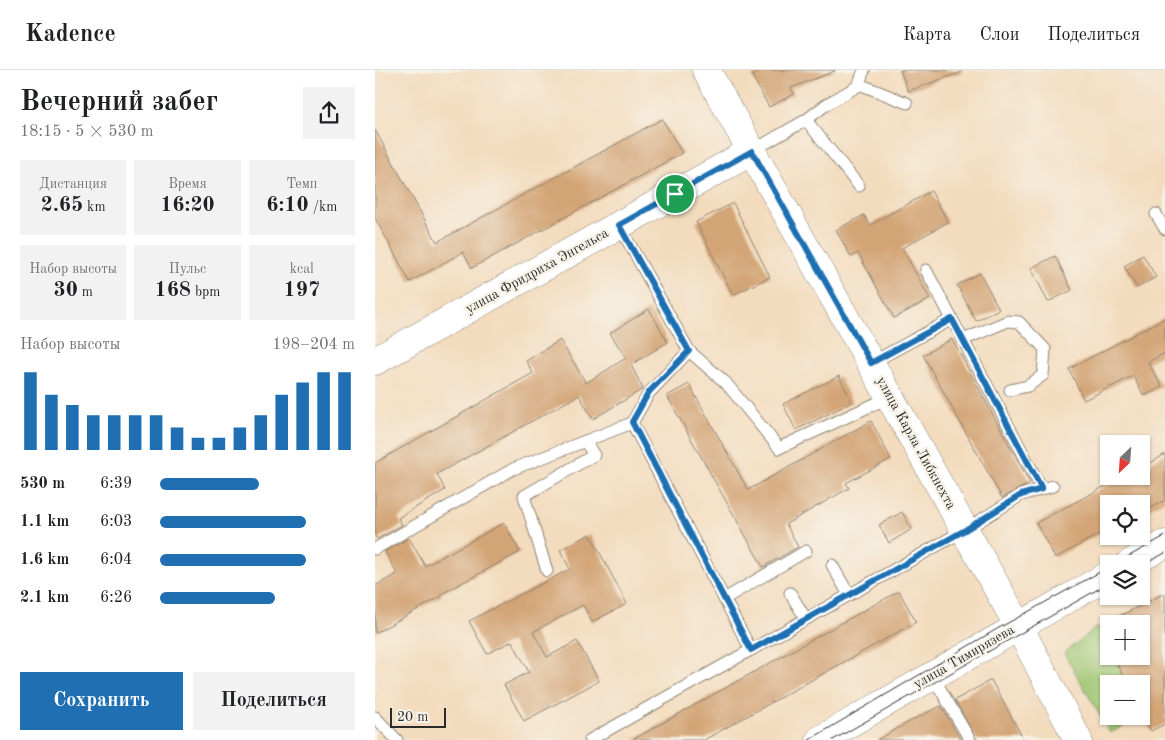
<!DOCTYPE html>
<html lang="ru">
<meta charset="utf-8">
<style>
body{margin:0;font-family:"Old Standard TT",serif;background:#f2f2f2;color:#202124;height:100vh;display:flex;flex-direction:column;font-size:19px;white-space:nowrap}
*{box-sizing:border-box;margin:0}
p{font-size:16px;color:#757577}
.icon{flex:none;width:28px;height:28px;fill:none;stroke:currentColor;stroke-width:2;stroke-linecap:round;stroke-linejoin:round}
.map{position:relative;flex:1;overflow:hidden}
.details{display:flex;flex-direction:column;background:#fff;width:375px}
.details>*{flex:none}
.needle{width:32px;rotate:205deg}
.fabs{position:absolute;left:725px;top:365px;display:grid;gap:10px}
.fabs a{display:grid;place-items:center;width:50px;height:50px;border-radius:0px;background:#fff;box-shadow:0 1px 4px #0004;font-size:25px}
.scale{position:absolute;left:15px;bottom:12px;width:56px;box-sizing:border-box;padding-left:5px;border:2px solid #2b2b2b;border-top:0;font-size:14px;line-height:18px;white-space:nowrap;color:#2b2b2b;-webkit-text-stroke:4px #f7f3e8;paint-order:stroke}
.pin{position:absolute;display:grid;place-items:center;width:42px;height:42px;color:#fff;margin:-21px;border:2px solid #fff;border-radius:50%;box-shadow:0 1px 5px #0007}
.round{display:grid;place-items:center;flex:none;width:52px;height:52px;border-radius:0px;background:#f2f2f2}
.overview{display:flex;align-items:center;justify-content:space-between;height:85px;padding:0 20px}
h1{font-size:28px;font-weight:600;line-height:38px}
.figures{display:grid;grid-template-columns:repeat(3,1fr);gap:8px;height:85px;padding:5px 20px}
.figures div{display:grid;align-content:center;border-radius:0px;background:#f2f2f2;text-align:center}
.figures b{font-size:21px;font-weight:600}
.figures small{font-size:14px;font-weight:400}
.figures p{font-size:14px}
.chart{height:140px;padding:10px 20px}
.chart p{display:flex;justify-content:space-between}
.chart svg{width:100%;height:90px;margin-top:5px;stroke:#1f6fb2;stroke-width:6}
.primary-button{display:flex;gap:10px;margin-top:auto;padding:10px 20px}
.primary-button a{flex:1;height:58px;border-radius:0px;background:#1f6fb2;color:#fff;font-size:20px;font-weight:600;line-height:58px;text-align:center}
.primary-button a+a{background:#f2f2f2;color:#202124}
ul{padding:0 20px;list-style:none;font-size:16px}
li{display:grid;grid-template-columns:80px 60px 1fr;align-items:center;height:38px}
li i{height:12px;border-radius:6px;background:#1f6fb2}
header{display:flex;align-items:center;gap:30px;box-sizing:border-box;height:70px;padding:0 25px;background:#fff;border-bottom:1px solid #e0e0e0}
header strong{font-size:24px}
nav{display:flex;gap:28px;margin-inline-start:auto;font-size:18px}
main{display:flex;flex:1;min-height:0}
.map>svg:first-child{display:block}
.green{fill:#9fc671;stroke:#65784e}
.building{fill:#d3a476}
.lines{fill:none;stroke-linecap:round;stroke-linejoin:round}
.service-casing{stroke:#8f8474;stroke-width:13}
.tertiary-casing{stroke:#8f8474;stroke-width:29}
.secondary-casing{stroke:#8f8474;stroke-width:29}
.service{stroke:#fff;stroke-width:11}
.tertiary{stroke:#fff;stroke-width:28}
.secondary{stroke:#fff;stroke-width:28}
.tram{stroke:#2b2b2b;stroke-width:1}
.route-casing{stroke:#fff;stroke-width:10}
.route{stroke:#1f6fb2;stroke-width:6}
.labels{text-anchor:middle;dominant-baseline:central;stroke-width:5;stroke-linejoin:round;paint-order:stroke}
.street-label{font-size:14px;fill:#2b2b2b;stroke:#f7f3e8}
</style>
<header>
<strong>Kadence</strong>
<nav><a>Карта</a><a>Слои</a><a>Поделиться</a></nav>
</header>
<main>
<section class="details">
<div class="overview"><div><h1>Вечерний забег</h1><p>18:15 · 5 × 530 m</p></div><a class="round"><svg class="icon" aria-label="share" viewBox="0 0 24 24"><path d="M12 15V3M7 8l5-5 5 5M5 13v7h14v-7"/></svg></a></div>
<div class="figures">
<div><p>Дистанция</p><b>2.65<small> km</small></b></div>
<div><p>Время</p><b>16:20</b></div>
<div><p>Темп</p><b>6:10<small> /km</small></b></div>
</div>
<div class="figures">
<div><p>Набор высоты</p><b>30<small> m</small></b></div>
<div><p>Пульс</p><b>168<small> bpm</small></b></div>
<div><p>kcal</p><b>197</b></div>
</div>
<div class="chart"><p><span>Набор высоты</span>198–204 m</p>
<svg viewBox="0 0 160 44" preserveAspectRatio="none"><path d="M5 44V6M15 44V17M25 44V22M35 44V27M45 44V27M55 44V27M65 44V27M75 44V33M85 44V38M95 44V38M105 44V33M115 44V27M125 44V17M135 44V11M145 44V6M155 44V6"/></svg>
</div>
<ul>
<li><b>530 m</b>6:39<i style="width:51%"></i></li>
<li><b>1.1 km</b>6:03<i style="width:75%"></i></li>
<li><b>1.6 km</b>6:04<i style="width:75%"></i></li>
<li><b>2.1 km</b>6:26<i style="width:59%"></i></li>
</ul>
<div class="primary-button"><a>Сохранить</a><a>Поделиться</a></div>
</section>
<div class="map">
<svg width="790" height="670" viewBox="0 0 790 670">
<rect width="100%" height="100%" fill="#f7f3e8"/>
<filter id="ink" filterUnits="userSpaceOnUse"><feTurbulence type="fractalNoise" baseFrequency=".02" numOctaves="2"/><feDisplacementMap in="SourceGraphic" scale="10" xChannelSelector="R" yChannelSelector="G"/><feConvolveMatrix kernelMatrix="1 2 1 2 8 2 1 2 1" color-interpolation-filters="sRGB"/></filter>
<filter id="wash" filterUnits="userSpaceOnUse"><feTurbulence type="fractalNoise" baseFrequency=".0096" numOctaves="4" result="noise"/><feDisplacementMap in="SourceGraphic" scale="20" xChannelSelector="R" yChannelSelector="G"/><feGaussianBlur stdDeviation="1.12" result="paint"/><feColorMatrix in="noise" values="0 0 0 0 0 0 0 0 0 0 0 0 0 0 0 0 0 1.4 0 .05"/><feComposite in="paint" operator="in"/></filter>
<g filter="url(#wash)">
<rect width="100%" height="100%" fill="#f3dcbe"/>
<path class="green" d="M723 556 734 577V586H738L752 614H734V646H766V642L768 646 735 663 689 583Z"/>
<g id="blocks">
<g class="building">
<path d="M387 0H460V1L416 18 419 24 394 37 377 6Z"/>
<path d="M525 0H587V2L533 21Z"/>
<path d="M287 49 307 83 97 198 88 182 35 212 0 148V60L62 172Z"/>
<path d="M556 121 573 152 527 178 555 229 519 248 483 183 476 187 461 160 489 145 495 155Z"/>
<path d="M358 133 395 207 358 225 321 152Z"/>
<path d="M768 185 781 207 762 218 749 196Z"/>
<path d="M680 186 697 220 673 232 656 198Z"/>
<path d="M605 203 624 239 601 251 582 215Z"/>
<path d="M274 239 293 272 256 295 268 319 218 349 204 325 62 404 70 420 23 448 27 455 2 469 0 465V393L158 303 151 291 185 270 211 313 251 288 235 263Z"/>
<path d="M790 248V283L773 292 787 317 769 326 758 306 709 330 694 299Z"/>
<path d="M577 269 655 413 627 428 548 285Z"/>
<path d="M464 306 477 332 421 360 408 334Z"/>
<path d="M314 314 373 420 496 351 516 389 471 413 474 418 411 454 423 477 388 497 292 326Z"/>
<path d="M790 384V430L766 444V434H734V459L680 488 661 453 740 411 737 406H766V399Z"/>
<path d="M527 442 537 459 514 473 504 455Z"/>
<path d="M129 453 145 482 66 524 67 526 0 563V516L22 504 10 482 34 468 50 496Z"/>
<path d="M215 464 252 534 217 552 208 535 158 562 172 587 202 571 224 611 149 651 129 615 154 602 137 571 112 584 94 551 195 499 185 480Z"/>
<path d="M524 521 541 552 329 670H257Z"/>
<path d="M790 523V654L776 661 766 642V614H752L738 586H766V554H729Z"/>
<path d="M616 610 649 670H602L580 630Z"/>
<path d="M566 636 586 670H502L543 647Z"/>
</g>
</g>
</g>
<g filter="url(#ink)">
<use href="#blocks" fill-opacity="0" stroke="#8f8474" stroke-width="1"/>
<g class="lines">
<defs>
<g id="service">
<path d="M484 14 532 33"/>
<path d="M431 50 452 34 483 16 489 0"/>
<path d="M377 81 431 50 484 116"/>
<path d="M781 144 790 159"/>
<path d="M244 155 314 281 351 313 404 378 515 327"/>
<path d="M551 200 667 419"/>
<path d="M588 270 633 251 644 252 670 279 668 305 653 316 635 320"/>
<path d="M496 293 577 249"/>
<path d="M257 353 274 323 314 281"/>
<path d="M0 479 138 399 257 353 376 580"/>
<path d="M457 495 474 525"/>
<path d="M172 501 149 426 219 385 210 371"/>
<path d="M415 523 431 549"/>
<path d="M349 529 431 481"/>
<path d="M557 605 595 670"/>
<path d="M0 647 22 670"/>
<path d="M215 670 590 460 646 425 678 416"/>
</g>
<g id="tertiary">
<path d="M0 291 377 81"/>
<path d="M754 494 790 474"/>
<path d="M445 670 734 505"/>
</g>
<path id="secondary" d="M331 0 643 555 703 670"/>
</defs>
<use href="#service" class="service-casing"/>
<use href="#tertiary" class="tertiary-casing"/>
<use href="#secondary" class="secondary-casing"/>
<use href="#service" class="service"/>
<use href="#tertiary" class="tertiary"/>
<use href="#secondary" class="secondary"/>
<g class="tram">
<path d="M740 494 790 466"/>
<path d="M766 496 790 483"/>
<path d="M434 670 622 559 734 497"/>
<path d="M458 670 734 513"/>
</g>
</g>
</g>
<g class="lines" filter="url(#ink)">
<defs>
<path id="route" d="M377 81 496 293 577 249 667 419 646 425 590 460 376 580 257 352 274 322 314 281 244 155Z"/>
</defs>
<use href="#route" class="route-casing"/>
<use href="#route" class="route"/>
</g>
<g class="labels">
<g class="street-label">
<text transform="translate(162 201) rotate(-29)">улица Фридриха Энгельса</text>
<text transform="translate(541 373) rotate(61)">улица Карла Либкнехта</text>
<text transform="translate(589 587) rotate(-30)">улица Тимирязева</text>
</g>
</g>
</svg>
<div class="fabs">
<a><svg class="needle" viewBox="-14 -14 28 28"><path d="M0-13l5 13h-10z" fill="#e53935"/><path d="M0 13l5-13h-10z" fill="#757577"/></svg></a>
<a><svg class="icon" aria-label="locate" viewBox="0 0 24 24"><circle cx="12" cy="12" r="6"/><path d="M12 2v4M12 18v4M2 12h4M18 12h4"/></svg></a>
<a><svg class="icon" aria-label="layers" viewBox="0 0 24 24"><path d="M12 4l9 5-9 5-9-5zM3 14l9 5 9-5"/></svg></a>
<a>+</a>
<a>−</a>
</div>
<div class="scale">20 m</div>
<div class="pin" style="left:300px;top:124px;background:#1e9e55"><svg class="icon" aria-label="arrive" viewBox="0 0 24 24"><path d="M6 21V4h12l-3 4 3 4H6"/></svg></div>
</div>
</main>
